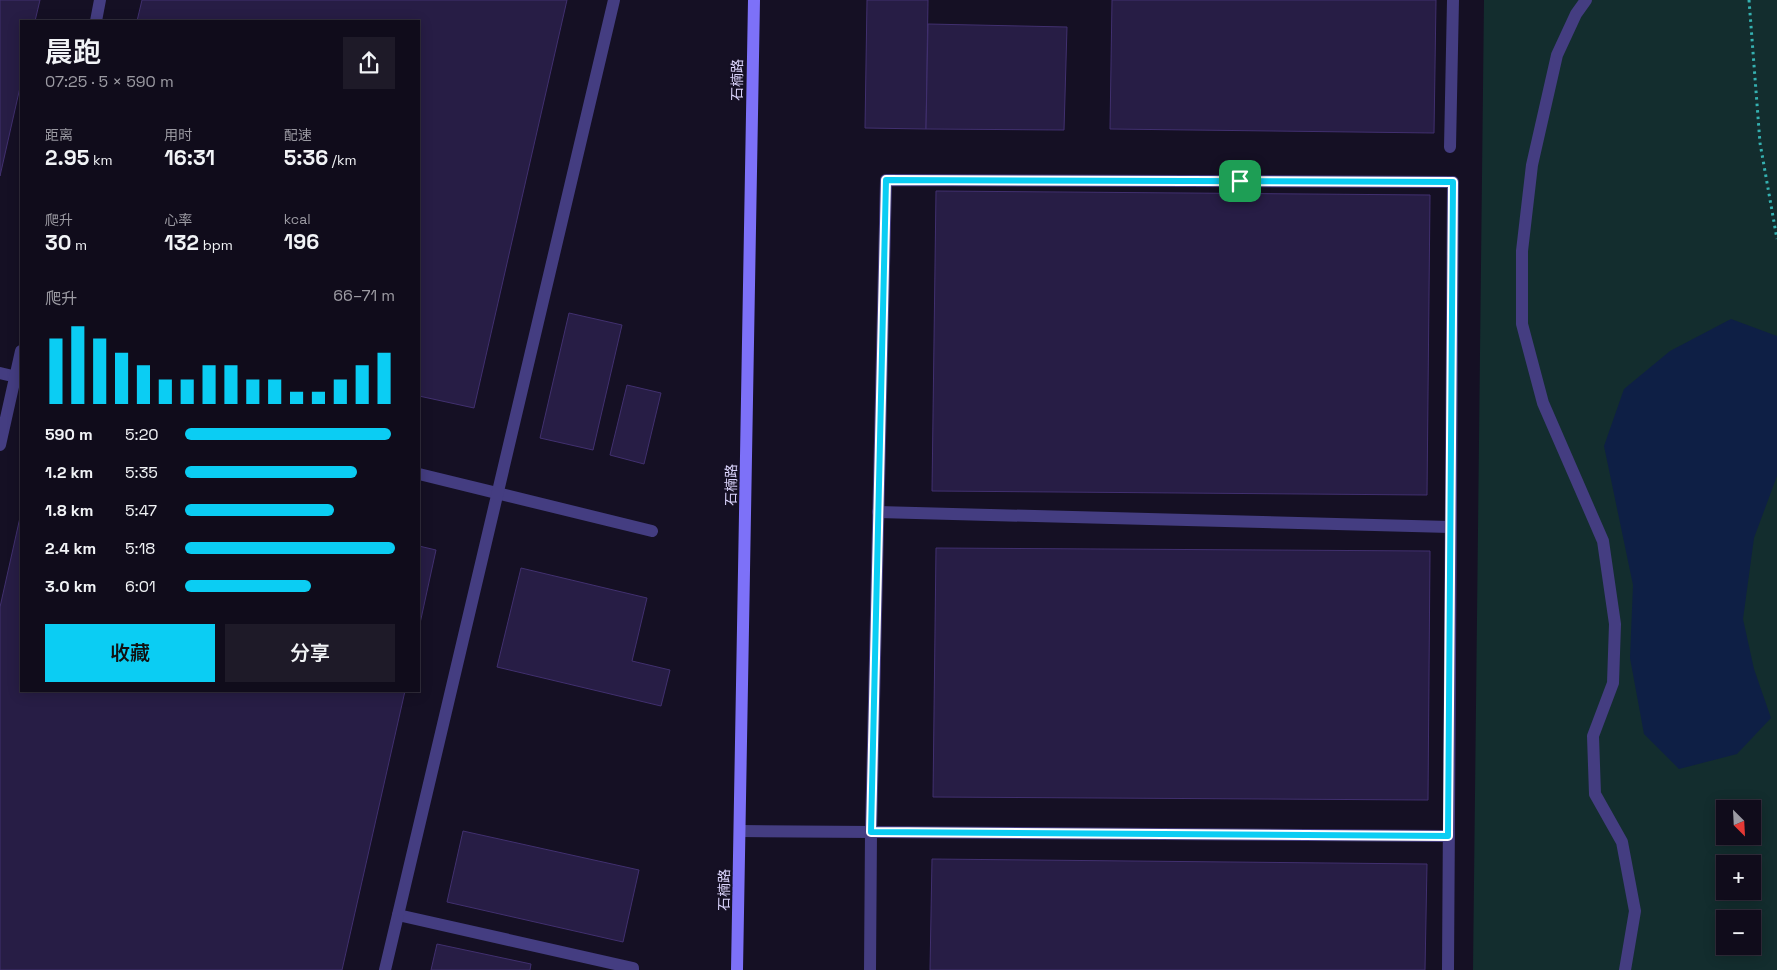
<!DOCTYPE html>
<html lang="zh">
<meta charset="utf-8">
<style>
body{margin:0;font-family:"Space Grotesk","Noto Sans SC",sans-serif;background:#1e1a28;color:#f1f3f6;height:100vh;display:flex;flex-direction:column;font-size:19px;white-space:nowrap}
*{box-sizing:border-box;margin:0}
p{font-size:16px;color:#9c9ba3}
.icon{flex:none;width:28px;height:28px;fill:none;stroke:currentColor;stroke-width:2;stroke-linecap:round;stroke-linejoin:round}
.map{position:relative;flex:1;overflow:hidden}
.details{position:absolute;left:20px;top:20px;width:400px;height:672px;display:flex;flex-direction:column;background:#100c1b;border-radius:0px;box-shadow:0 2px 12px #0003,0 0 0 1px #302c3a}
.details>*{flex:none}
.needle{width:32px;rotate:156deg}
.fabs{position:absolute;left:1716px;top:800px;display:grid;gap:10px}
.fabs a{display:grid;place-items:center;width:45px;height:45px;border-radius:0px;background:#100c1b;box-shadow:0 2px 12px #0003,0 0 0 1px #302c3a;font-size:25px}
.pin{position:absolute;display:grid;place-items:center;width:42px;height:42px;color:#fff;margin:-21px;border-radius:10px;box-shadow:0 2px 8px #0006}
.round{display:grid;place-items:center;flex:none;width:52px;height:52px;border-radius:0px;background:#1e1a28}
.summary{display:flex;align-items:center;justify-content:space-between;height:85px;padding:0 25px}
h1{font-size:28px;font-weight:600;line-height:38px}
.stats{display:grid;grid-template-columns:repeat(3,1fr);gap:8px;height:85px;padding:5px 25px}
.stats div{display:grid;align-content:center}
.stats b{font-size:21px;font-weight:600}
.stats small{font-size:14px;font-weight:400}
.stats p{font-size:14px}
.chart{height:140px;padding:10px 25px}
.chart p{display:flex;justify-content:space-between}
.chart svg{width:100%;height:90px;margin-top:5px;stroke:#0bcdf3;stroke-width:6}
.button{display:flex;gap:10px;margin-top:auto;padding:10px 25px}
.button a{flex:1;height:58px;border-radius:0px;background:#0bcdf3;color:#111;font-size:20px;font-weight:600;line-height:58px;text-align:center}
.button a+a{background:#1e1a28;color:#f1f3f6}
ul{padding:0 25px;list-style:none;font-size:16px}
li{display:grid;grid-template-columns:80px 60px 1fr;align-items:center;height:38px}
li i{height:12px;border-radius:6px;background:#0bcdf3}
.map>svg:first-child{display:block}
.green{fill:#132d2e;fill-rule:evenodd}
.water{fill:#0e1f45}
.building{fill:#271d45;stroke:#41306f}
.lines{fill:none;stroke-linecap:round;stroke-linejoin:round}
.path{stroke:#35b1b1;stroke-width:3;stroke-dasharray:2.5 4;stroke-linecap:butt}
.lane{stroke:#443d81;stroke-width:12}
.secondary{stroke:#7d71f8;stroke-width:12}
.route-casing{stroke:#fff;stroke-width:10}
.route{stroke:#0bcdf3;stroke-width:6}
.labels{text-anchor:middle;dominant-baseline:central;stroke-width:4;stroke-linejoin:round;paint-order:stroke}
.street-label{font-size:14px;fill:#dcd5fd;stroke:#151024}
</style>
<div class="map">
<svg width="1777" height="970" viewBox="0 0 1777 970">
<rect width="100%" height="100%" fill="#151024"/>
<path class="green" d="M1484 0H1777V970H1473ZM1725 809H1752V836H1725ZM1725 864H1752V891H1725ZM1725 919H1752V946H1725Z"/>
<path class="water" d="M1731 319 1777 336V476L1754 538 1743 619 1754 669 1771 718 1737 754 1679 769 1644 734 1630 658 1633 585 1604 446 1624 389 1670 351Z"/>
<g class="building">
<path d="M0 0H40L35 21H21V83L0 176Z"/>
<path d="M142 0H567L474 408 419 396V21H137Z"/>
<path d="M867 0H928L926 129 865 128Z"/>
<path d="M1112 0H1436L1434 133 1110 129Z"/>
<path d="M928 24 1067 27 1064 130 926 129Z"/>
<path d="M936 191 1430 195 1427 495 932 491Z"/>
<path d="M569 313 622 325 593 450 540 438Z"/>
<path d="M627 385 661 393 644 464 610 455Z"/>
<path d="M21 513V691H405L342 970H0V607Z"/>
<path d="M419 546 436 550 419 628Z"/>
<path d="M936 548 1430 551 1428 800 933 797Z"/>
<path d="M521 568 647 598 632 661 670 670 661 706 497 667Z"/>
<path d="M463 831 639 870 623 942 447 902Z"/>
<path d="M932 859 1427 864 1425 970H930Z"/>
<path d="M437 944 531 964 530 970H431Z"/>
</g>
<g class="lines">
<path class="path" d="M1749 0 1760 143 1777 239"/>
<g class="lane">
<path d="M1586 0 1576 14 1557 55 1532 165 1522 251V324L1543 403 1603 541 1615 624 1613 683 1593 736 1595 794 1622 842 1635 911 1625 970"/>
<path d="M96 21 100 0"/>
<path d="M1450 147 1453 0"/>
<path d="M0 373 21 378"/>
<path d="M0 445 21 351"/>
<path d="M419 474 652 531"/>
<path d="M878 512 1450 527"/>
<path d="M740 831 1448 836"/>
<path d="M398 915 633 968V970"/>
<path d="M385 970 614 0"/>
<path d="M870 970 871 832 886 180 1453 182 1448 970"/>
</g>
<path class="secondary" d="M737 970 754 0"/>
</g>
<g class="lines">
<defs>
<path id="route" d="M886 180 1453 182 1448 836 871 832Z"/>
</defs>
<use href="#route" class="route-casing"/>
<use href="#route" class="route"/>
</g>
<g class="labels">
<g class="street-label">
<text transform="translate(737 80) rotate(-89)">石楠路</text>
<text transform="translate(731 485) rotate(-89)">石楠路</text>
<text transform="translate(724 890) rotate(-89)">石楠路</text>
</g>
</g>
</svg>
<div class="fabs">
<a><svg class="needle" viewBox="-14 -14 28 28"><path d="M0-13l5 13h-10z" fill="#e53935"/><path d="M0 13l5-13h-10z" fill="#9c9ba3"/></svg></a>
<a>+</a>
<a>−</a>
</div>
<div class="pin" style="left:1240px;top:181px;background:#1e9e55"><svg class="icon" aria-label="arrive" viewBox="0 0 24 24"><path d="M6 21V4h12l-3 4 3 4H6"/></svg></div>
<section class="details">
<div class="summary"><div><h1>晨跑</h1><p>07:25 · 5 × 590 m</p></div><a class="round"><svg class="icon" aria-label="share" viewBox="0 0 24 24"><path d="M12 15V3M7 8l5-5 5 5M5 13v7h14v-7"/></svg></a></div>
<div class="stats">
<div><p>距离</p><b>2.95<small> km</small></b></div>
<div><p>用时</p><b>16:31</b></div>
<div><p>配速</p><b>5:36<small> /km</small></b></div>
</div>
<div class="stats">
<div><p>爬升</p><b>30<small> m</small></b></div>
<div><p>心率</p><b>132<small> bpm</small></b></div>
<div><p>kcal</p><b>196</b></div>
</div>
<div class="chart"><p><span>爬升</span>66–71 m</p>
<svg viewBox="0 0 160 44" preserveAspectRatio="none"><path d="M5 44V12M15 44V6M25 44V12M35 44V19M45 44V25M55 44V32M65 44V32M75 44V25M85 44V25M95 44V32M105 44V32M115 44V38M125 44V38M135 44V32M145 44V25M155 44V19"/></svg>
</div>
<ul>
<li><b>590 m</b>5:20<i style="width:98%"></i></li>
<li><b>1.2 km</b>5:35<i style="width:82%"></i></li>
<li><b>1.8 km</b>5:47<i style="width:71%"></i></li>
<li><b>2.4 km</b>5:18<i style="width:100%"></i></li>
<li><b>3.0 km</b>6:01<i style="width:60%"></i></li>
</ul>
<div class="button"><a>收藏</a><a>分享</a></div>
</section>
</div>
